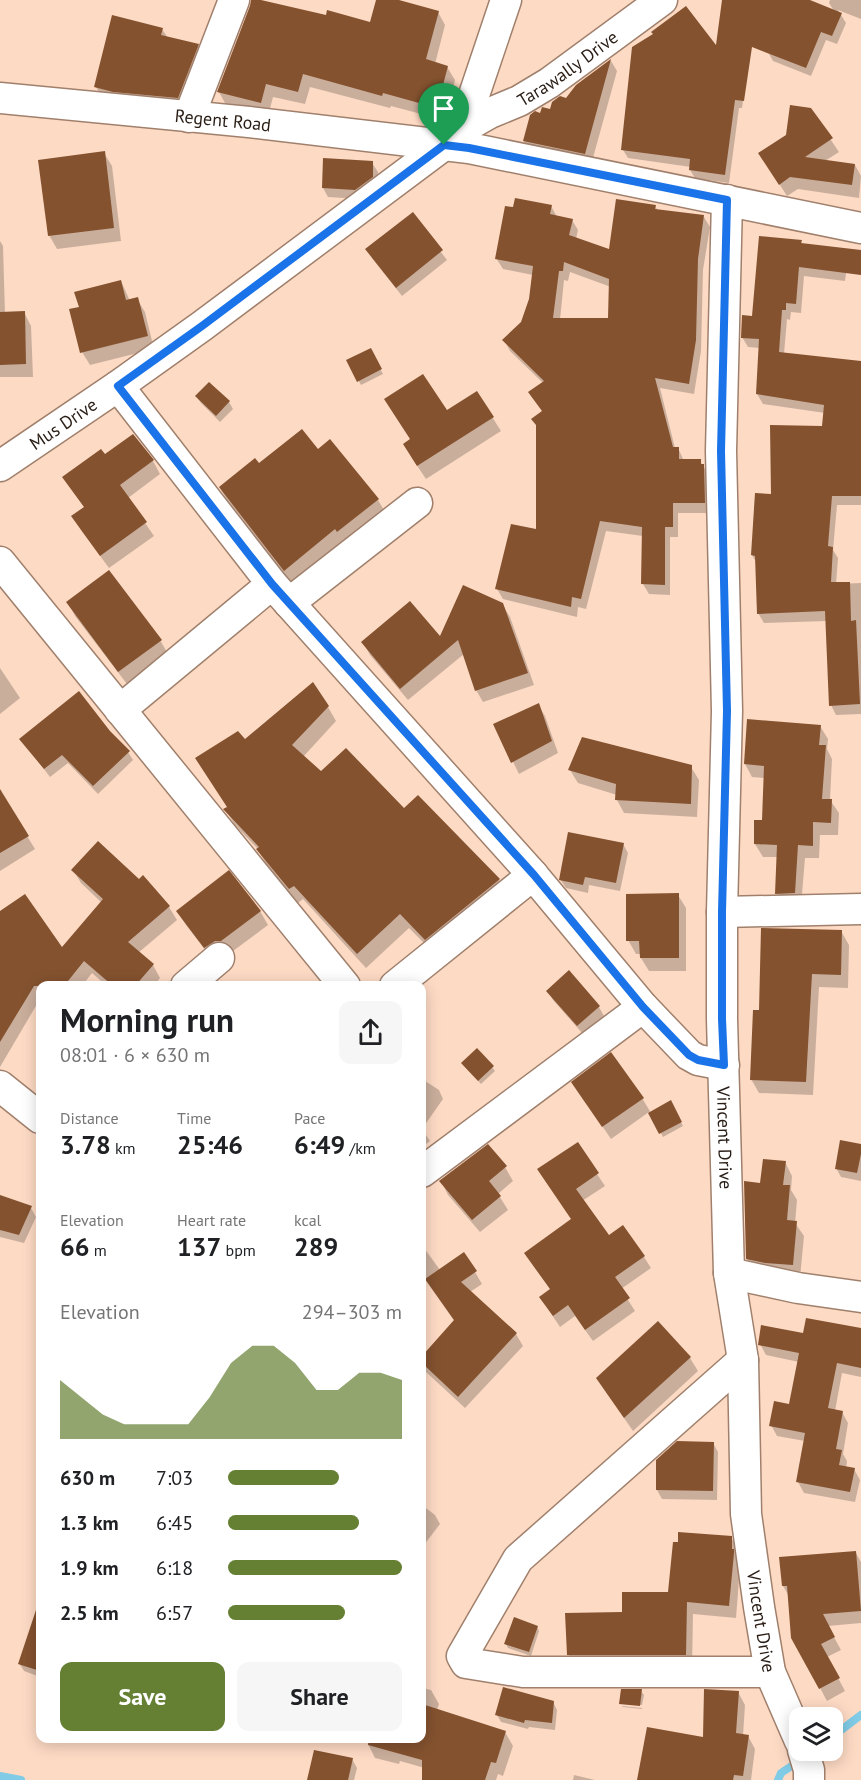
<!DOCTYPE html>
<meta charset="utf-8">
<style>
body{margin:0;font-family:"PT Sans",sans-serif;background:#f6f6f6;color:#202124;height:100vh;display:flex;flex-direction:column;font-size:22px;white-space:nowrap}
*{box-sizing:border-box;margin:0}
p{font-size:20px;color:#757577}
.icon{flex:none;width:33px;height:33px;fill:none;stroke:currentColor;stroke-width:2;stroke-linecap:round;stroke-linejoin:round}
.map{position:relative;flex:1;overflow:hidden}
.drawer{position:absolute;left:36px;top:981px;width:390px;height:762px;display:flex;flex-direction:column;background:#fff;border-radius:12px;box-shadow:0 3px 15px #0003}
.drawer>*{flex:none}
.buttons{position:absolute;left:789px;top:1707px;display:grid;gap:12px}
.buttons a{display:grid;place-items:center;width:54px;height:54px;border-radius:12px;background:#fff;box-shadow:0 3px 15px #0003;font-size:30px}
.pin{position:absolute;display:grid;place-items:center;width:51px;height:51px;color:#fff;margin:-62px -26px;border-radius:50% 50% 50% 0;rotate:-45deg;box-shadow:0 0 6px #0007}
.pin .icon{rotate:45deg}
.round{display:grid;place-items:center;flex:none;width:63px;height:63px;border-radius:12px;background:#f6f6f6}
.headline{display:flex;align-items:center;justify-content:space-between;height:102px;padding:0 24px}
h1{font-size:33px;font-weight:700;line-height:45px}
.metrics{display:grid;grid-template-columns:repeat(3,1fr);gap:9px;height:102px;padding:6px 24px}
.metrics div{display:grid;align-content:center}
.metrics b{font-size:26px;font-weight:700}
.metrics small{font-size:16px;font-weight:400}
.metrics p{font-size:16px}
.chart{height:168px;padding:12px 24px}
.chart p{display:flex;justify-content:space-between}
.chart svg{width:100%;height:108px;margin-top:6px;fill:#657f33;opacity:.7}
.button{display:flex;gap:12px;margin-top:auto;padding:12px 24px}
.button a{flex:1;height:69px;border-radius:12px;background:#657f33;color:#fff;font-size:24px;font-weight:700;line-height:69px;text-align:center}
.button a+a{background:#f6f6f6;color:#202124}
ul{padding:0 24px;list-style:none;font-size:20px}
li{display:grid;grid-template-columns:96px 72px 1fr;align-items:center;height:45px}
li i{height:15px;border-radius:8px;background:#657f33}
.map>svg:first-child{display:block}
.shadow{fill:#0003;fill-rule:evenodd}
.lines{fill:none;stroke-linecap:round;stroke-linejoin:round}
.stream{stroke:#80cbe6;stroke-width:8}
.building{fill:#84522f;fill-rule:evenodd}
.street-casing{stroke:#a0806c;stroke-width:33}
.street{stroke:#fff;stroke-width:30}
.route-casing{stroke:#fff;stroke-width:12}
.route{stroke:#1a73e8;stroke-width:8}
.labels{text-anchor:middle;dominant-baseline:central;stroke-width:6;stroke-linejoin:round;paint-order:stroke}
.street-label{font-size:18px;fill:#291d15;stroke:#faece3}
</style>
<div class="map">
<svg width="861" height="1780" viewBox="0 0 861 1780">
<rect width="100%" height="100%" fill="#fddac4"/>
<g class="shadow">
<path d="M252 0 327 17 371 24 378 0H393L438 12 445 25 435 64 447 67 455 80 444 120 391 106 390 108 310 87 305 104 273 97 268 116 226 105 219 92Z"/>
<path d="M723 0H757L742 108H739L729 183 695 178 690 170 691 167 628 158 623 150 717 49Z"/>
<path d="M788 0H806L834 11 829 3 830 0H861V19L838 10 846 23 837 44 826 40 811 76 773 61 768 52Z"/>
<path d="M162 29 168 38 198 45 204 57 184 109 103 99 96 87Z"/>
<path d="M611 61 617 71 591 165 531 152 524 141 541 114 551 111 567 100 577 86Z"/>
<path d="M810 109 839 152 825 161 855 165 861 176 859 198 798 189 787 196 768 166 787 136Z"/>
<path d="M104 153 112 166 121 241 57 249 49 235Z"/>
<path d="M325 160 372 163 378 172 377 186 360 199 328 197 323 188Z"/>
<path d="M551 206 557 217 572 220 578 230 576 239 611 251 655 206 658 211 704 217 710 227 703 270 701 351 694 394 660 388 675 448H678L684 461H700L709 476 710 513H678V537H670V595L649 594 643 584V536L606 531 586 609 578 607 577 617 503 599 497 589 537 531 543 383 510 351 504 340 522 323 531 299 533 275 503 269 496 258ZM570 272 611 287 610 319 560 320 564 280 568 281Z"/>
<path d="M412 214 447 260 402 296 372 258Z"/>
<path d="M0 241 3 246 5 313 24 312 31 326 33 377H0Z"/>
<path d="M801 241 803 245 848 259 845 281 804 276 801 313 791 312 790 320 787 319 784 354 861 363V505H837L833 550 838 558 836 584 861 583V714L836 715 831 705 827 621 764 623 758 613 756 562 752 555 772 496 824 427 825 413 763 404 757 394 760 348 748 347 742 337Z"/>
<path d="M121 281 130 301 137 299 145 312 154 349 90 365 82 352 81 308Z"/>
<path d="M370 350 383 374 361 385 348 360Z"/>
<path d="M209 384 229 402 233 409 220 422 201 403 197 397Z"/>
<path d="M477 393 501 431 426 479 412 458Z"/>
<path d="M318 451 378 500 388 517 294 587 230 505 220 488 259 465Z"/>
<path d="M105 456 153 461 160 474 128 498 154 536 109 568 81 530 73 517 85 508 64 477Z"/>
<path d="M68 602 160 640 168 654 127 684 75 616Z"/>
<path d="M502 604 510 617 534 685 483 702 476 690 464 654 408 700 370 655 363 642 441 639Z"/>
<path d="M0 668 20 698 0 714Z"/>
<path d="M538 705 545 716 558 753 519 774 495 725Z"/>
<path d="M328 707 336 721 303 757 321 773 404 810 418 797 499 880 507 894 434 953 409 928 366 968 303 899 298 903 266 864 258 849 234 824 226 810 228 808 197 759Z"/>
<path d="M820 726 828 739 827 749 832 759 830 800 839 813 838 835H820L819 858H805L801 906H784L777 893 778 857H763L755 844 764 821 765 778 752 777 745 764Z"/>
<path d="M109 732 128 752 133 760 98 794 68 763 50 777 21 739Z"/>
<path d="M691 767 699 780 697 817 624 813 617 800V795L578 783 570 770Z"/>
<path d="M0 792 35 849 0 871Z"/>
<path d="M623 844 628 853 620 891 589 885 588 893 566 888 560 879Z"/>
<path d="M73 870 139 881 169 907 177 920 138 953 153 965 160 978 154 986H107L92 973 82 986H40V999L0 1067V913L62 950 102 903 81 883Z"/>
<path d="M678 895 686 908V971H649L641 958V954H636L628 940Z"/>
<path d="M260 911 268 925 229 954 213 960 186 925 178 912Z"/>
<path d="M841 931 849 945 848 988 819 987 813 1095 759 1093 751 1079 761 1012Z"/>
<path d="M569 972 599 1007 604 1016 583 1034 553 1000 548 991Z"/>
<path d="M465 1067H492L495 1071 481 1084Z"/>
<path d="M422 1079 439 1090 443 1099 422 1129 430 1141 422 1147Z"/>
<path d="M573 1083 642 1098 651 1113 670 1102 683 1126 663 1137 649 1112 611 1139Z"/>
<path d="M577 1144 605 1186 582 1201 608 1237 644 1257 651 1268 621 1289 635 1311 593 1341 575 1316 560 1327 548 1309 551 1290 533 1265 572 1220 539 1170Z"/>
<path d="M861 1145V1181L841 1177 836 1168Z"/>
<path d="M785 1162 792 1176 791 1190 797 1200 795 1223 804 1236 800 1278 755 1272 747 1259 762 1184Z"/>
<path d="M505 1167 513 1181 498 1194 508 1210 480 1232 448 1195 441 1181Z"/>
<path d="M31 1208 36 1217 24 1243 0 1237V1210Z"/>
<path d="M422 1245 440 1270 475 1272 482 1284 470 1292 516 1334 523 1346 465 1408 426 1372 422 1364V1358L455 1322 422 1275Z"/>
<path d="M661 1327 690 1358 698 1371 633 1431 606 1392Z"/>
<path d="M861 1330V1377L842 1373 835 1411 842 1412 848 1423 843 1454 847 1461 846 1468 854 1469 860 1480 855 1502 804 1493 798 1482 805 1441 777 1436 771 1425 790 1406 799 1362 766 1355 760 1344 804 1335Z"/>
<path d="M713 1443 718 1452 717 1500 662 1499 657 1490Z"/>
<path d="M422 1505 435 1515 440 1524 424 1545 422 1543Z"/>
<path d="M731 1537 738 1550 740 1567 736 1618 693 1614 692 1667H575L568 1654 624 1613 670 1594Z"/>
<path d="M856 1553 861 1562V1623L828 1626 841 1650 827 1657 845 1691 827 1701 793 1637 789 1596 783 1586Z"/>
<path d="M537 1627 539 1631 531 1656 508 1648 506 1644Z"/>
<path d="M40 1635V1677L24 1671 19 1663 37 1646Z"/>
<path d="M422 1688 431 1690 439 1704 437 1710 505 1732 513 1746 503 1776 498 1774 496 1780H437L439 1772 400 1761 399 1764 375 1758 368 1744 369 1738H422Z"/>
<path d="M641 1691 644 1695 642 1705 621 1702Z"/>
<path d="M738 1692 745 1705 743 1736H748L755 1749 751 1780H639L705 1739Z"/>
<path d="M553 1702 557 1710 555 1730 529 1727 528 1729 501 1722 497 1715Z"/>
<path d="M622 1706 642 1708V1709L623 1707Z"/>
<path d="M352 1759 357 1768 354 1780H309Z"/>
<path d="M574 1775 595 1780H573Z"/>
</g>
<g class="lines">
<g class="stream">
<path d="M832 1737 861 1715"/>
<path d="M0 1776 21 1780"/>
<path d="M778 1780 781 1773 802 1759"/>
</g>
</g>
<g class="building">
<path d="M251 0H261L326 15 327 10 370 22 376 0H399L439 11 426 59 448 66 437 108 383 93 382 96 303 74 298 92 266 84 261 103 217 92 250 6Z"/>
<path d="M722 0H810L842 13 832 36 821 32 806 68 752 47 744 101 735 100 725 175 689 170 690 159 621 150 632 47 653 34 651 32 686 6 716 45Z"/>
<path d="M112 15 163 28 161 35 199 44 178 98 113 92 94 87Z"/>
<path d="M611 59 585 154 523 141 530 115 535 111 540 113 542 107 550 109 552 102 560 96 566 98 576 85Z"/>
<path d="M790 105 811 108 833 138 805 157 855 164 852 185 790 177 779 185 758 153 786 135Z"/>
<path d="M105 151 114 228 48 236 38 160Z"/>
<path d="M323 158 373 161V177L355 190 322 188Z"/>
<path d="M515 198 552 205 550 214 573 219 569 235 609 249 616 199 656 205 655 209 704 215 698 259 696 340 689 384 655 378 673 447H679V459H701V464H704L705 503H673V527H665V585L641 584 642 527 600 521 581 599 572 597 571 607 495 589 511 524 536 529V425L531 419 542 411 528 392 544 381 502 340 521 322 529 299 533 266 495 259 505 206 513 207ZM564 262 609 279 608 318H553L559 271H563Z"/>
<path d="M413 212 443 250 396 288 365 249Z"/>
<path d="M759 236 802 240 801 243 861 250V275L799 267 796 304 786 303V310H782L779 352 861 361V496H832L828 546 833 547 831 582H850L851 621 856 620 860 704 829 706 825 611 757 614 755 556 751 555 755 493 771 494 770 425 822 426 824 405 756 394 759 339 741 338 742 315 752 316Z"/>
<path d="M121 280 126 300 138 297 148 336 80 353 69 309 79 307 74 292Z"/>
<path d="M25 311 26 364 0 365V312Z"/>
<path d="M371 348 382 369 357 382 346 360Z"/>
<path d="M423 374 447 410 477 391 494 417 417 466 403 444 410 439 384 399Z"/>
<path d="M209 382 230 401 216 416 195 396Z"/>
<path d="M302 429 318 449 330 439 379 499 337 532 335 529 284 571 219 487 255 458 259 463Z"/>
<path d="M133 434 154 460 120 485 147 522 100 556 71 516 84 507 62 477 101 449 105 454Z"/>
<path d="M109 570 162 640 118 672 66 602Z"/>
<path d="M463 585 503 603 528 673 475 691 458 640 400 689 361 642 410 601 440 636Z"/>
<path d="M313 682 329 706 292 745 321 771 346 748 404 808 418 795 500 879 425 940 400 914 357 954 294 886 289 889 256 849 259 847 223 809 227 807 195 758 238 731 245 739Z"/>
<path d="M79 691 110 731 130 751 93 786 62 755 44 769 19 739Z"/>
<path d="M539 703 552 741 511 763 493 724Z"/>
<path d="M747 719 821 725 819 745H826L822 799H832L831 823 813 822V846L798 845 795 893 775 894 777 845 754 844V820H762L764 766 744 764Z"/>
<path d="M582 737 692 765 691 804 615 800 616 784 568 770Z"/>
<path d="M0 789 29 836 0 853Z"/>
<path d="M568 832 624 843 616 883 585 877 583 885 559 880Z"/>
<path d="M98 841 139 879 143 875 170 906 128 942 154 964 135 986H113L84 961 64 986H34L0 1042V911L25 894 62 947 103 899 71 870Z"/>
<path d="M229 870 261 911 221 941H215L204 948 176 911Z"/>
<path d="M679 893V958H640L639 941H626V894Z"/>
<path d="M761 928 842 930 841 975 812 974 806 1082 750 1080 753 1010H759Z"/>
<path d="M569 970 600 1006 577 1026 546 991Z"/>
<path d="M477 1048 494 1066 478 1081 461 1063Z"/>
<path d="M611 1052 644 1098 602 1127 571 1082Z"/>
<path d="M671 1100 682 1122 659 1134 648 1113Z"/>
<path d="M840 1140 861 1144V1154L857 1173 835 1169Z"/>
<path d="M578 1142 599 1173 576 1189 609 1235 623 1225 645 1256 615 1277 630 1298 585 1330 568 1305 553 1316 539 1297 550 1289 524 1253 571 1219 537 1169Z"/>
<path d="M488 1144 507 1166 489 1181 501 1196 472 1220 439 1181Z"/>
<path d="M763 1159 786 1161 783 1185H790L787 1220 797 1221 793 1265 765 1263 746 1259 744 1181 760 1183Z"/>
<path d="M0 1195 32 1206 19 1235 0 1230Z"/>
<path d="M464 1252 477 1271 461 1282 517 1333 458 1397 422 1363V1356L454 1320 425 1279Z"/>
<path d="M806 1318 861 1328V1368L837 1363 828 1408 843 1411 836 1449 842 1450 839 1465 855 1468 850 1492 796 1482 805 1433 769 1426 774 1401 789 1404 799 1353 758 1345 761 1325 803 1333Z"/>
<path d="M658 1321 691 1357 624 1418 596 1378Z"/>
<path d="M677 1441 714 1442 713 1491 656 1490V1460Z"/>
<path d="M678 1532 732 1536V1549H734V1553L729 1606 687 1602 686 1655H567L565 1613 622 1612V1592H668L673 1542H678Z"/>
<path d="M856 1551 861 1611 823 1614 835 1637 821 1644 840 1678 819 1689 791 1638 787 1586H782L779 1557Z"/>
<path d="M37 1607H40V1671L18 1664Z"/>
<path d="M514 1617 538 1626 529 1652 504 1644Z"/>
<path d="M503 1687 554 1701 552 1723 525 1720 524 1723 495 1715Z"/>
<path d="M621 1689H642L640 1706 619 1704Z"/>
<path d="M704 1689 739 1691 736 1733 749 1735 743 1776 734 1775 733 1780H637L647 1727 703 1737Z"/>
<path d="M422 1704 506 1731 496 1763 491 1762 485 1780H422V1760L368 1745 369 1738H422Z"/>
<path d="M314 1750 353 1758 348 1780H307Z"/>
</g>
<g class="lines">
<defs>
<g id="street">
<path id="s1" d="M0 98 249 122 469 148 861 228"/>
<path d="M189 117 234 0"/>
<path d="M467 126 471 104 506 0"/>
<path id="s2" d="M727 200 721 451 727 711 722 912V1019L729 1273 743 1360 746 1514 759 1607 770 1672 800 1741"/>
<path d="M118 386 272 584 533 875 643 1007 689 1055 698 1060 724 1065"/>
<path id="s3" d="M0 466 118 386 202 326 444 145 467 126 490 113 519 101 549 83 662 0"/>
<path d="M0 562 345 986"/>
<path d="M289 603 417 503"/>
<path d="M120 710 272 584"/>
<path d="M722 912 861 909"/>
<path d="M186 986 219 958"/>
<path d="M395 986 533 875"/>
<path d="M0 1086 40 1118"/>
<path d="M422 1172 643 1007"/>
<path d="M729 1273 798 1288 861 1297"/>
<path d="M743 1360 518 1559 462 1656 466 1663 523 1672H770"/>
<path d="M803 1750 809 1770V1780"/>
</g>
</defs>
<use href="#street" class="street-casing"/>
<use href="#street" class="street"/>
</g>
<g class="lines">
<defs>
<path id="route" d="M444 145 469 148 727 200 721 451 727 711 722 912V1019L724 1065 698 1060 689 1055 643 1007 534 875 272 584 118 386 202 326Z"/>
</defs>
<use href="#route" class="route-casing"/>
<use href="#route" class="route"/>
</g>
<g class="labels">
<g class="street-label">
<text stroke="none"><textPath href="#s3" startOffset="694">Tarawally Drive</textPath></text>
<text stroke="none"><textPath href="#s1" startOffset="224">Regent Road</textPath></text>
<text stroke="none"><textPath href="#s3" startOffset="76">Mus Drive</textPath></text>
<text stroke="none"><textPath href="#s2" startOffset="938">Vincent Drive</textPath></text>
<text stroke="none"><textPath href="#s2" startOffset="1424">Vincent Drive</textPath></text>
</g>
</g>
</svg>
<div class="buttons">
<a><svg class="icon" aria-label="layers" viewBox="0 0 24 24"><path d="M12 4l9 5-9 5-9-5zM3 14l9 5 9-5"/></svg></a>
</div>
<div class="pin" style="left:444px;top:145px;background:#1e9e55"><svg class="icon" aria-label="arrive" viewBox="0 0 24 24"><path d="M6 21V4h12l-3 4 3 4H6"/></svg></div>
<section class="drawer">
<div class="headline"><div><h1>Morning run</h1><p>08:01 · 6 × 630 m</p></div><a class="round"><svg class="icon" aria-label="share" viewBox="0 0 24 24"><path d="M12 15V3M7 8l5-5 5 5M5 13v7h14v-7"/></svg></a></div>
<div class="metrics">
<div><p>Distance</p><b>3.78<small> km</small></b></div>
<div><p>Time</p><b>25:46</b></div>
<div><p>Pace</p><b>6:49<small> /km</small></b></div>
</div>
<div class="metrics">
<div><p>Elevation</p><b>66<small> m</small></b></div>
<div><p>Heart rate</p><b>137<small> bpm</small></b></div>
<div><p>kcal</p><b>289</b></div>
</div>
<div class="chart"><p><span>Elevation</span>294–303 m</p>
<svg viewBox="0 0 160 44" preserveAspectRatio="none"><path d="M0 44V20L10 27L20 34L30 38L40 38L50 38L60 38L70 27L80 13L90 6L100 6L110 13L120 24L130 24L140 17L150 17L160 20V44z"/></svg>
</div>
<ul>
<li><b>630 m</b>7:03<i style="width:64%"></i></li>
<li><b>1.3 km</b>6:45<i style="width:75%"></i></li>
<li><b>1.9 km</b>6:18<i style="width:100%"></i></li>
<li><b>2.5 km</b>6:57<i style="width:67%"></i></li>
</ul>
<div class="button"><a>Save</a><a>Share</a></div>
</section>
</div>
